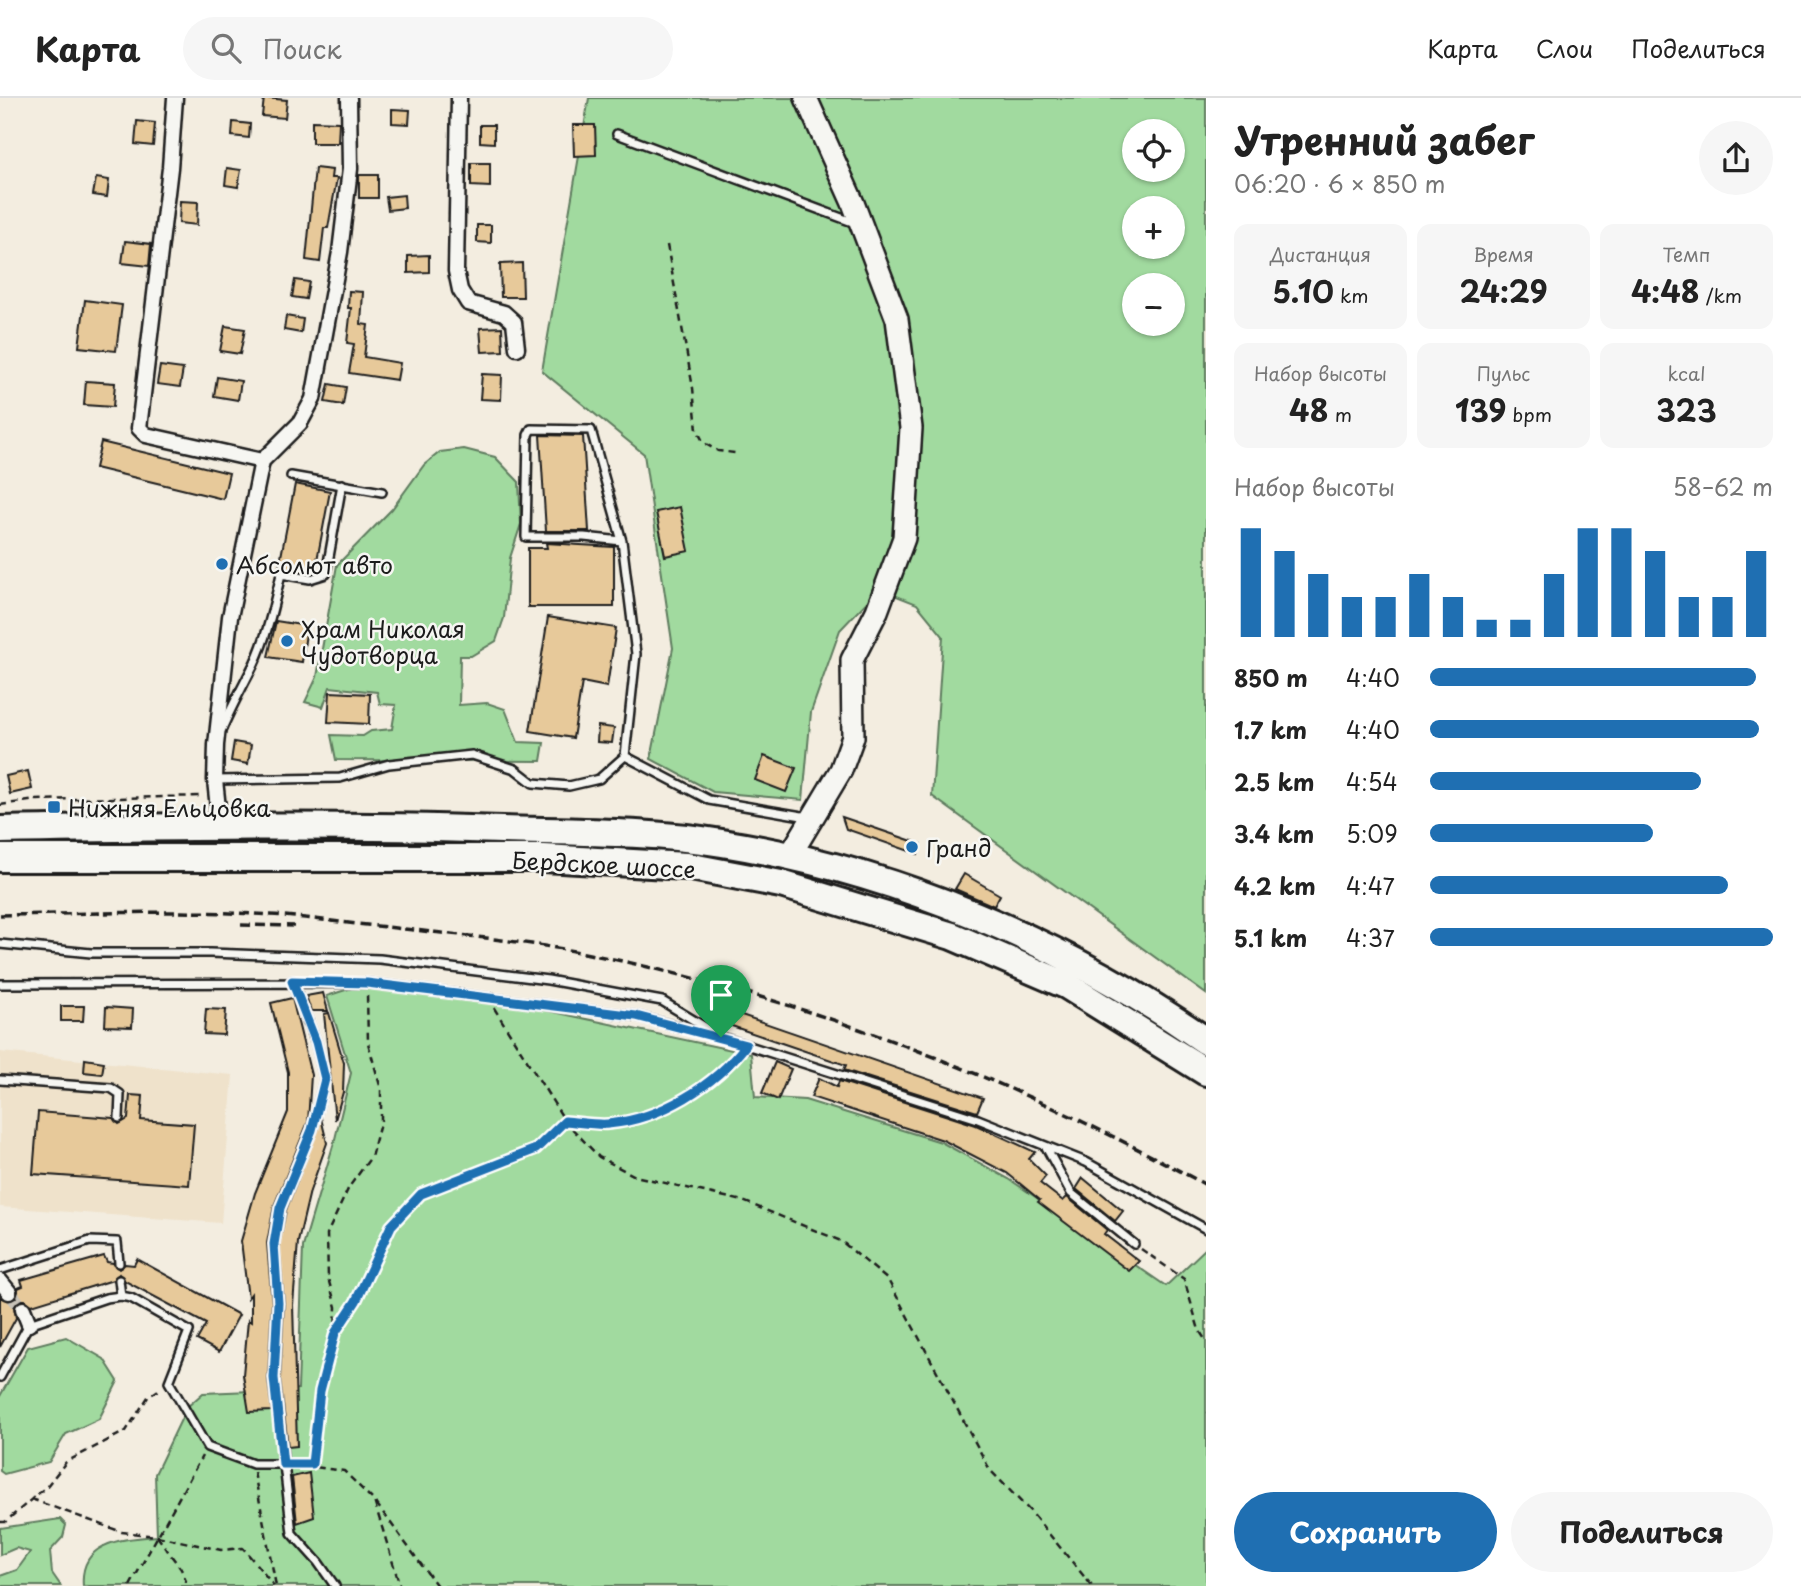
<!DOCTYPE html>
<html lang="ru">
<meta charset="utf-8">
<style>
body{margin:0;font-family:"Playpen Sans",sans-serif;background:#f6f6f6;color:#222;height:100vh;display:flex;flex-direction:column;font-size:26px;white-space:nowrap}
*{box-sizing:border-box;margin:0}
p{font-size:23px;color:#767676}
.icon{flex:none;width:38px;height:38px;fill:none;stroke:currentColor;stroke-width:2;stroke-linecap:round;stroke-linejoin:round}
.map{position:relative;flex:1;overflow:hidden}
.drawer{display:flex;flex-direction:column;background:#fff;width:595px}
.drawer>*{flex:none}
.fabs{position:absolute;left:1122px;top:21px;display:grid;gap:14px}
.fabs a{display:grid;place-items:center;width:63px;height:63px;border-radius:50%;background:#fff;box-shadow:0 2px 5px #0004;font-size:35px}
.pin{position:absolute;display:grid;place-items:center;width:60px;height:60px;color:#fff;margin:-72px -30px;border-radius:50% 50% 50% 0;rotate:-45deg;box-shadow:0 0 7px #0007}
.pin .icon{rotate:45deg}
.round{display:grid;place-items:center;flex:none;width:74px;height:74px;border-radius:37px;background:#f6f6f6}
.headline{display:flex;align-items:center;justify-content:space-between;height:119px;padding:0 28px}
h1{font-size:38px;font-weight:700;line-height:52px}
.metrics{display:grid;grid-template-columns:repeat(3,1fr);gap:10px;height:119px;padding:7px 28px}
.metrics div{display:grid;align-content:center;border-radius:14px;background:#f6f6f6;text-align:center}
.metrics b{font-size:30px;font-weight:700}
.metrics small{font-size:19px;font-weight:400}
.metrics p{font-size:19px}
.chart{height:196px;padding:14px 28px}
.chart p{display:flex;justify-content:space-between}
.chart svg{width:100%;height:126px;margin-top:7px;stroke:#1f6fb2;stroke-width:6}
.button{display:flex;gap:14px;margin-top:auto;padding:14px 28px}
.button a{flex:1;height:80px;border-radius:42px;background:#1f6fb2;color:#fff;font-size:28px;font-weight:700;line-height:80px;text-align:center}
.button a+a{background:#f6f6f6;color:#222}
ul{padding:0 28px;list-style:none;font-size:23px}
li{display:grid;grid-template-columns:112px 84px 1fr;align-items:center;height:52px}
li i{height:18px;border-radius:9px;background:#1f6fb2}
header{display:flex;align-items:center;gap:42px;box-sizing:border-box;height:98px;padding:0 35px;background:#fff;border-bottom:2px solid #e0e0e0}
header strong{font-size:33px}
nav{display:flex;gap:38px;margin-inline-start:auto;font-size:24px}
.search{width:490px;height:63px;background:#f6f6f6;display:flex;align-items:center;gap:18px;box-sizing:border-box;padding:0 24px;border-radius:38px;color:#767676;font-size:26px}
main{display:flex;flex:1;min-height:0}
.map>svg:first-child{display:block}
.built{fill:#efe2cb}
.green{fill:#a1da9f;stroke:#5e7b5e;stroke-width:2;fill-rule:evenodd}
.building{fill:#e7c99a;stroke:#1c1c1c;stroke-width:2}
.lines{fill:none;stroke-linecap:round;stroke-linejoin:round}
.street-tunnel{stroke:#c8c3b9;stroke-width:14;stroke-dasharray:14 7;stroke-linecap:butt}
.lane-casing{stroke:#1c1c1c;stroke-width:12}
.street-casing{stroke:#1c1c1c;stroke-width:19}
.secondary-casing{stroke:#1c1c1c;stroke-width:26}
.highway-casing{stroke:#1c1c1c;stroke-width:32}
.path{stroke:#1c1c1c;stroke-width:2.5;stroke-dasharray:7 5;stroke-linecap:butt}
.lane{stroke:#f6f6f2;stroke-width:7}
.street{stroke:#f6f6f2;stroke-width:14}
.secondary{stroke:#f6f6f2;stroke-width:21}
.highway{stroke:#f6f6f2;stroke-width:26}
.rail{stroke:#1c1c1c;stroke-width:3.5;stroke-dasharray:10 5;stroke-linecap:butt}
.route-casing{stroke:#fff;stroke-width:14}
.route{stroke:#1f6fb2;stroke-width:9}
.poi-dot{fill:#1f6fb2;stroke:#f6f6f2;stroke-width:2.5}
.labels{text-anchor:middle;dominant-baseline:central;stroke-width:5;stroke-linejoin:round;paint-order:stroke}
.poi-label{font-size:23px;fill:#1c1c1c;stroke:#f6f6f2;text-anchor:start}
.street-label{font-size:23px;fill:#1c1c1c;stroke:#f6f6f2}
</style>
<header>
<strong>Карта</strong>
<div class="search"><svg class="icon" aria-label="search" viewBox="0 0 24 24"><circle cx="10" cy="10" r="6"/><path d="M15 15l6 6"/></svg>Поиск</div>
<nav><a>Карта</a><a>Слои</a><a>Поделиться</a></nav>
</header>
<main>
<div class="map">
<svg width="1206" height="1488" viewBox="0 0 1206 1488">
<rect width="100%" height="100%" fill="#f3ede0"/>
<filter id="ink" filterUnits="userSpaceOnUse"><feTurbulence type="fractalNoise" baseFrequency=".0143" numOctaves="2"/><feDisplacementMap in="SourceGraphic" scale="14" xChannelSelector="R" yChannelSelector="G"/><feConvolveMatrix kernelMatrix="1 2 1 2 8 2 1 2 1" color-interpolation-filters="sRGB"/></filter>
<g filter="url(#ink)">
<path class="built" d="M0 954 233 977 221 1125 0 1109Z"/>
<g class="green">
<path d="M589 0H1206V896L932 698 943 538 917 506 879 491 840 532 811 614 803 702 713 694 651 661 673 550 644 356 542 273ZM1134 33H1172V72H1134ZM1134 110H1172V149H1134ZM1134 187H1172V226H1134Z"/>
<path d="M464 351 495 359 519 384 521 426 510 460 504 520 496 543 471 558H460L459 607 487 605 505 611 518 644 544 645 541 663 336 662 331 637 363 638 371 633 392 631 396 607 380 606 377 594 330 589 323 609 305 604 317 579 337 467 392 411 424 367 440 354Z"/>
<path d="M367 885 502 903 751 956 755 999 805 1002 941 1044 1009 1081 1166 1188 1206 1150V1488H83C79 1442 125 1441 157 1438L155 1376 187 1309 203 1295 298 1291 303 1149 335 1041 351 975 327 898Z"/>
<path d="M66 1239 104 1261 118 1283 99 1321 66 1336 49 1364 4 1376 0 1373V1298L28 1249Z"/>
<path d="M60 1421 66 1427 63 1439 50 1453 52 1475 61 1488H0V1478L17 1472 30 1454 16 1450 0 1457V1430Z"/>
</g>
<g class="building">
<path d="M264 0 287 2 285 20 262 18Z"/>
<path d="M392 11 410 12 409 26 392 25Z"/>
<path d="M137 23 155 25 153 48 135 46Z"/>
<path d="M312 23 339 24 338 45H312Z"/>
<path d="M233 24 250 26 249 40 232 38Z"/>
<path d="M480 27H494V45L480 44Z"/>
<path d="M573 27H595L596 57 574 58Z"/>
<path d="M471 65H490V89L471 88Z"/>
<path d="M227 70 241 72 238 89 225 87Z"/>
<path d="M315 70 332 72 331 80H337L328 130H324L320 164 306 162Z"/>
<rect x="359" y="77" width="19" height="23"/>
<path d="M96 80 109 82 107 99 93 97Z"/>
<path d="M404 97 405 110 388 112 386 99Z"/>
<path d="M180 103 198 104 197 127 179 125Z"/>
<path d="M477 127H491V145L477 144Z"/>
<path d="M125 143 151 146 149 168 122 165Z"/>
<path d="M429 157V174L408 175V158Z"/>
<path d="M522 165 523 199H501L500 166Z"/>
<path d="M295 182 309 184 306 201 292 199Z"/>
<path d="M349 193 363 194 361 226 368 227 364 259 400 265 397 282 349 275 354 246 347 245 351 210H348Z"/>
<path d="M85 202 122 207 116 253 79 249Z"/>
<path d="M286 218 303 221 301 235 284 232Z"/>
<path d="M225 228 245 231 240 256 220 253Z"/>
<path d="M502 229 503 253 482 254 480 230Z"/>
<path d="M160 268 183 271 180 289 157 286Z"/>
<path d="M482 276 502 277 501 302 480 301Z"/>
<path d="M217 279 241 283 238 302 214 298Z"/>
<path d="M86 283 115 285 113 309 84 307Z"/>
<path d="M329 286 346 289 343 307 325 304Z"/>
<path d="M540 337 583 338 589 433H546Z"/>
<path d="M101 344 229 375 223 401 95 370Z"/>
<path d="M295 386 330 393 315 473 310 475 279 469Z"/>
<path d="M680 409 689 453 665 458 656 414Z"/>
<path d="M546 445 614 449V509H528V450H547Z"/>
<path d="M548 519 616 530 607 589 582 584 573 640 530 633Z"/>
<path d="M276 523 307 528 302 564 268 559Z"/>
<path d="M330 594 370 596 369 626 328 624Z"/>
<path d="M598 628 614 630 612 645 597 644Z"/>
<path d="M234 644 251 647 248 666 231 663Z"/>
<path d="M764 658 796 670 786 694 755 682Z"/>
<path d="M28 673 32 691 10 696 6 678Z"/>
<path d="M842 719 921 746 918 756 846 731Z"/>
<path d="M964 776 1000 797 994 808 955 791Z"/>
<path d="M323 895 328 913H311L306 898Z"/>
<path d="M292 900 311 977 308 1024 274 1108 267 1145 272 1205 268 1281 272 1313 249 1314 243 1277 248 1222 251 1224V1196L248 1200 241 1143 255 1095 288 1014V974L271 905Z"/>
<path d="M61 908H84L83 923H61Z"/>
<path d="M106 909 133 911 132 929 105 928Z"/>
<path d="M206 911 226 912 224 937 204 936Z"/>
<path d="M727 912 983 1000 977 1014 844 972 846 967 723 925Z"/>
<path d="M329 915 344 965 343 994 335 1022 324 916Z"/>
<path d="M85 961 104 964 102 976 84 974Z"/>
<path d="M775 964 791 971 778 1002 762 995Z"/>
<path d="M819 980 837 989 839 983 976 1027 1035 1054 1029 1061 1046 1078 1040 1085 1063 1103 1067 1099 1107 1132 1104 1136 1139 1163 1129 1173 1038 1104 1040 1102 1007 1075 943 1042 811 999Z"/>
<path d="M130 997 143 998 141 1022 194 1026 189 1087 33 1076 38 1014 113 1020 119 1026 128 1021Z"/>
<path d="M321 1020 327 1045 310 1093 298 1144 293 1207 297 1348 288 1349 280 1281 284 1205 279 1146 286 1112Z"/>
<path d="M1083 1080 1123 1113 1115 1123 1076 1091Z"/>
<path d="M104 1158 107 1164 113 1165 119 1171 125 1166 134 1167 137 1161 239 1217 219 1254 197 1242 206 1226 125 1183 119 1176 113 1182 32 1207 25 1202H19L14 1209 16 1220 0 1249V1199L11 1203 18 1198V1190L23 1188 21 1182Z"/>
<path d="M309 1375 314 1419 297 1425 292 1379Z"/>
</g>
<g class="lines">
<path class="street-tunnel" d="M9 1194 23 1211"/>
<defs>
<g id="lane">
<path d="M617 36 855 125"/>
<path d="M291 378 382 394"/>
<path d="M622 443 591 332 531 331 528 337 526 439H584L622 443 636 556 625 658 709 702 808 719"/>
<path d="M222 631C232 608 243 588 254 566 267 539 274 506 281 476L310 481 326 476 342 386"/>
<path d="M215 682 340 680 389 666 472 657 515 671 533 685 569 688 599 681 625 658"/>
<path d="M0 846 91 855H210L380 861 548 882 662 903 715 935"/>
<path d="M292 883 316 944 325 981 312 1032 280 1110 273 1146 278 1205 274 1281 292 1435 318 1464 335 1488"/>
<path d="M0 886 367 885 636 918 721 939 978 1021 1086 1064 1206 1131"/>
<path d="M0 982 111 990 120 996 119 1020"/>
<path d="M1046 1049 1071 1095 1134 1146"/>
<path d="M0 1172 90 1143 117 1144 119 1165"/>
<path d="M119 1182 121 1198"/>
<path d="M0 1279 29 1226 106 1200 121 1198 131 1200 189 1233 169 1284 207 1349 253 1366H283"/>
</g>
<g id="street">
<path d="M175 0 170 70 139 330 146 337 262 363"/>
<path d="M459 0 456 173 460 192 468 205 504 215 514 224 517 250"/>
<path d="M220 729 215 682 216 647 230 519 262 363 300 325 313 301 340 154 350 71 349 0"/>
<path d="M0 1183 9 1194"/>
<path d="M23 1211 29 1226"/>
</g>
<path id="secondary" d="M789 759 841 672 853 639 852 562 877 513 904 440 911 330 897 221 853 105 806 0"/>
<g id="highway">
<path d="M0 732C168 729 335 726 502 732 575 734 650 733 722 745 893 772 1064 844 1206 943"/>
<path d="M0 760H544L686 768 781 786 952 838 1066 887 1206 974"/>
</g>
</defs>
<use href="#lane" class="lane-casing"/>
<use href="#street" class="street-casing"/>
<use href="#secondary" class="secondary-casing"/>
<use href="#highway" class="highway-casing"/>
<g class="path">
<path d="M667 147 693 290 697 332 704 345 718 353 735 355"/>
<path d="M0 707 36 702 203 698"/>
<path d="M494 910 565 1023 599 1059 635 1078 743 1103 841 1143 888 1182 990 1372 1030 1413 1092 1488"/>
<path d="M1141 1151 1184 1181 1199 1232 1206 1243"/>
<path d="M335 1235 356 1203 391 1128 421 1096 536 1051 565 1023C579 1024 595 1027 609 1026 656 1021 711 992 740 955"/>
<path d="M293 1366 344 1373 374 1403 400 1488"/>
<path d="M312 1366 320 1293 335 1235 336 1209 328 1180 327 1136 349 1089 371 1059 381 1022V991L368 945 367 895"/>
<path d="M254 1374 276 1488"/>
<path d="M31 1401 122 1434 157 1438 221 1452 243 1450 274 1488"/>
<path d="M376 1405 437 1488"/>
<path d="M0 1424H5L47 1388 66 1364 126 1333 148 1299 160 1291"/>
<path d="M157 1438 181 1471 188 1488"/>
<path d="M130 1488 202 1358"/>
</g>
<use href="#lane" class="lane"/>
<use href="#street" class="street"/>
<use href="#secondary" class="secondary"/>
<use href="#highway" class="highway"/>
<g class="rail">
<path d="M0 817C90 816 181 811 271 817 306 819 342 825 377 828 448 836 520 842 589 856 809 901 1010 980 1206 1087"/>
<path d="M241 827 294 828"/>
</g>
</g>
</g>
<g class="lines" filter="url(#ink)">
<defs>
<path id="route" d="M292 883 367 885 636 918 746 947C714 988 661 1021 608 1026 595 1027 579 1024 565 1023L536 1051 421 1096 391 1128 356 1203 335 1235 320 1293 312 1366H283L274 1280 278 1205 274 1146 280 1110 312 1032 325 981 316 944Z"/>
</defs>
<use href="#route" class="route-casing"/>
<use href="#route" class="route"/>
</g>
<g class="poi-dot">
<circle cx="222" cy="466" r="7"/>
<circle cx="287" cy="543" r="7"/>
<rect x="47" y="702" width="14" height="14" rx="3.5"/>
<circle cx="912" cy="749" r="7"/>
</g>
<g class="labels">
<g class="poi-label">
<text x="236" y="466">Абсолют авто</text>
<text x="301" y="530">Храм Николая<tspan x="301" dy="26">Чудотворца</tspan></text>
<text x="68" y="709">Нижняя Ельцовка</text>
<text x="926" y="749">Гранд</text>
</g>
<g class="street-label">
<text transform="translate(604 766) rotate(3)">Бердское шоссе</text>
</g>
</g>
</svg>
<div class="fabs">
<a><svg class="icon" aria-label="locate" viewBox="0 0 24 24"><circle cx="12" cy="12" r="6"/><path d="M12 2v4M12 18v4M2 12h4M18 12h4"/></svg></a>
<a>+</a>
<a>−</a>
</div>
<div class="pin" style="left:721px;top:939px;background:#1e9e55"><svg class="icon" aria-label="arrive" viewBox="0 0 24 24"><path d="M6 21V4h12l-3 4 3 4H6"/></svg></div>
</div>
<section class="drawer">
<div class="headline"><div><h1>Утренний забег</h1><p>06:20 · 6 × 850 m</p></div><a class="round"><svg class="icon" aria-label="share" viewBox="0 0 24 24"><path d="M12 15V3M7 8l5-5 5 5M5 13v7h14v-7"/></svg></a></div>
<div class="metrics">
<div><p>Дистанция</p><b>5.10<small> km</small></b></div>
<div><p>Время</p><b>24:29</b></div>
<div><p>Темп</p><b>4:48<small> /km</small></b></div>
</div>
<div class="metrics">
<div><p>Набор высоты</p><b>48<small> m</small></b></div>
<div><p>Пульс</p><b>139<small> bpm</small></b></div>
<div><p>kcal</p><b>323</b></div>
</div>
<div class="chart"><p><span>Набор высоты</span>58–62 m</p>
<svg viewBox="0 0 160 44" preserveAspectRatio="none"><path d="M5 44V6M15 44V14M25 44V22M35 44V30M45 44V30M55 44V22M65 44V30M75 44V38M85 44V38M95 44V22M105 44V6M115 44V6M125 44V14M135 44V30M145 44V30M155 44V14"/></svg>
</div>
<ul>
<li><b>850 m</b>4:40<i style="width:95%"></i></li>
<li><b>1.7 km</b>4:40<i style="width:96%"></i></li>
<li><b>2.5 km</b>4:54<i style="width:79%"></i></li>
<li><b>3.4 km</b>5:09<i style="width:65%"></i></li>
<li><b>4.2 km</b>4:47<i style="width:87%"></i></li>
<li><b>5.1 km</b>4:37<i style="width:100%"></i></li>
</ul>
<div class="button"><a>Сохранить</a><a>Поделиться</a></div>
</section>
</main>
